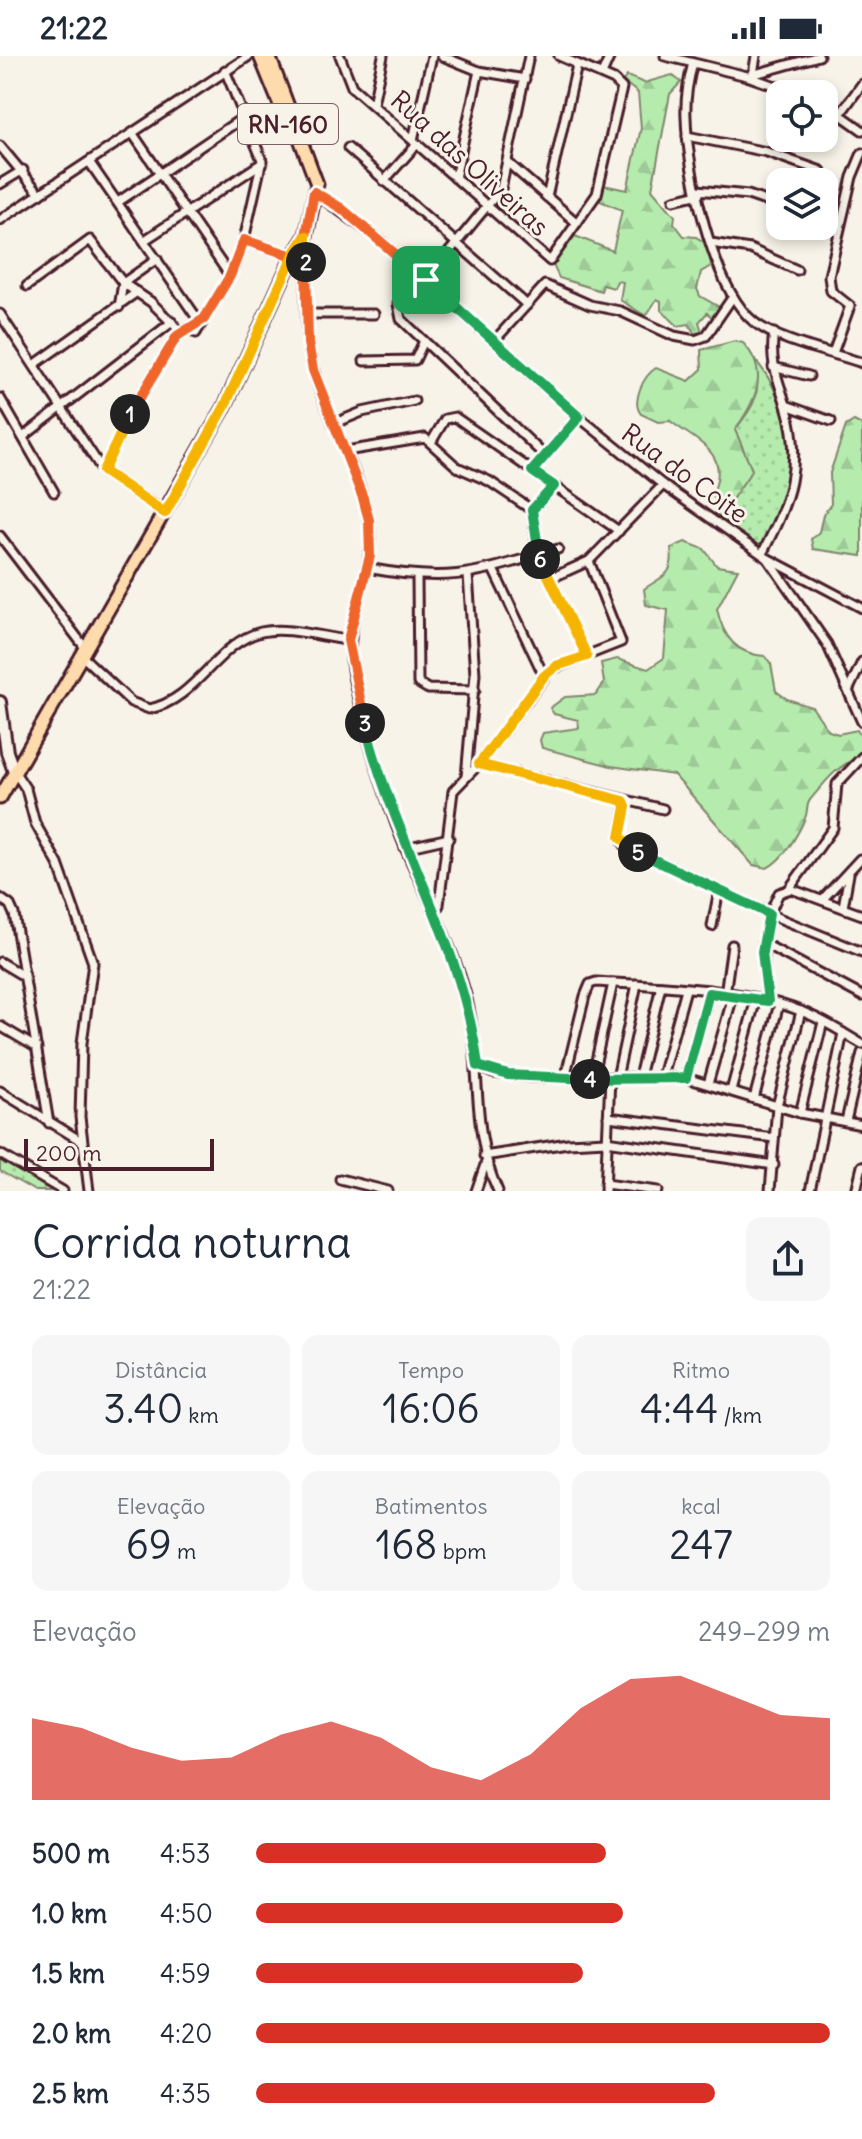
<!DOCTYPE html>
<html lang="pt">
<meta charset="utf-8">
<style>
body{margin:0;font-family:Delius,sans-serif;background:#f6f6f7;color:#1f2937;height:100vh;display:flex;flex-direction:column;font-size:30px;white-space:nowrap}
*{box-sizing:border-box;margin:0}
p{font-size:26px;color:#747a83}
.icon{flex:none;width:44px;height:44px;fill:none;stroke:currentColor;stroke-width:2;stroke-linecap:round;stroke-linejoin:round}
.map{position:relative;height:1135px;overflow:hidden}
.drawer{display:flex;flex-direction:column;background:#fff;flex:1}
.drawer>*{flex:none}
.tools{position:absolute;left:766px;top:24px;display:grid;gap:16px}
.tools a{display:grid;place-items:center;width:72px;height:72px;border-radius:16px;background:#fff;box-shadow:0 4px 12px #0003;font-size:40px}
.scale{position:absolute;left:24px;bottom:20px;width:190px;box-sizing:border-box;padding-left:8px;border:4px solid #4a1f2b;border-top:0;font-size:22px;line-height:28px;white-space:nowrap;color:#4a1f2b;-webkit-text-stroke:6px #f7f3e8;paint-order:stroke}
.pin{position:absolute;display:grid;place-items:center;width:68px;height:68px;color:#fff;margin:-34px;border-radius:16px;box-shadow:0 4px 12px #0006}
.km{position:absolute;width:40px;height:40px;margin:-20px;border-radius:50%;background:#222;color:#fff;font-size:22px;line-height:40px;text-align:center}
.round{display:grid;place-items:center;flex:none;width:84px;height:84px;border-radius:16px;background:#f6f6f7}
.summary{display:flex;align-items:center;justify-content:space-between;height:136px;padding:0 32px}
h1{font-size:44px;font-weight:600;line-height:60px}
.stats{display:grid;grid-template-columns:repeat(3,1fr);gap:12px;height:136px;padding:8px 32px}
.stats div{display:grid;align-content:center;border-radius:16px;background:#f6f6f7;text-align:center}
.stats b{font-size:40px;font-weight:600}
.stats small{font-size:22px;font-weight:400}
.stats p{font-size:22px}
.chart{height:224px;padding:16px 32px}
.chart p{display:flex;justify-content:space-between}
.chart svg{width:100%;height:144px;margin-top:8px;fill:#d93025;opacity:.7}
ul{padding:0 32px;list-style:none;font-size:26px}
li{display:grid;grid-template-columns:128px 96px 1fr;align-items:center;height:60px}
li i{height:20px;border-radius:10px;background:#d93025}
.status{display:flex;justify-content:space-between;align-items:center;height:56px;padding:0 40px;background:#fff;direction:ltr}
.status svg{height:22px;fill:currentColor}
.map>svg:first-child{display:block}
.grass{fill:url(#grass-dots);stroke:#80866c;stroke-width:2}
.forest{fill:url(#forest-firs);stroke:#80866c;stroke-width:2}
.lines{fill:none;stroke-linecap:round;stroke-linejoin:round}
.street-casing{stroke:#4a1f2b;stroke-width:13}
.secondary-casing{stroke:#4a1f2b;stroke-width:16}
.primary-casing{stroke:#4a1f2b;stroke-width:17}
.street{stroke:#f7f3e8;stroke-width:7}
.secondary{stroke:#f7f3e8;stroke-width:10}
.primary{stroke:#fedbac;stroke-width:11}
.split-1-casing{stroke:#fff;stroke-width:16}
.split-2-casing{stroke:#fff;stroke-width:16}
.split-3-casing{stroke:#fff;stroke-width:16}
.split-4-casing{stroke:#fff;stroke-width:16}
.split-5-casing{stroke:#fff;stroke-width:16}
.split-6-casing{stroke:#fff;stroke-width:16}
.split-7-casing{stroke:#fff;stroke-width:16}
.split-1{stroke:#f0652b;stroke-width:10}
.split-2{stroke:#f5b400;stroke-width:10}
.split-3{stroke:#f0652b;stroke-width:10}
.split-4{stroke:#22a559;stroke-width:10}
.split-5{stroke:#22a559;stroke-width:10}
.split-6{stroke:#f5b400;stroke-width:10}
.split-7{stroke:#22a559;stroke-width:10}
.labels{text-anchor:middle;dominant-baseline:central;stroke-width:6;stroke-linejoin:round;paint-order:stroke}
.shield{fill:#f7f3e8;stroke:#7e5f64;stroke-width:2}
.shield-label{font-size:24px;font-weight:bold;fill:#4a1f2b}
.street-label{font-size:26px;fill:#4a1f2b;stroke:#f7f3e8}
</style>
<div class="status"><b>21:22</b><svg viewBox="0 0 49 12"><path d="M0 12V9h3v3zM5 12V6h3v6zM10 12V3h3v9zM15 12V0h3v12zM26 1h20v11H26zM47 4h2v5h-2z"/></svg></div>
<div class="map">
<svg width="862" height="1135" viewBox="0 0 862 1135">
<defs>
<pattern id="grass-dots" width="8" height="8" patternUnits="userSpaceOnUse" patternTransform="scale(2)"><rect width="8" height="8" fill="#b5ecae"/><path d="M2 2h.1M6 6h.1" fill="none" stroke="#9dca96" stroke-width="1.8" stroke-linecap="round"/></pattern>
<pattern id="forest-firs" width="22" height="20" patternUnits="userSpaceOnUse" patternTransform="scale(2)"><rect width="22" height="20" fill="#b5ecae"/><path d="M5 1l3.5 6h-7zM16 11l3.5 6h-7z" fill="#9dca96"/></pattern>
</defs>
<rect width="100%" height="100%" fill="#f7f3e8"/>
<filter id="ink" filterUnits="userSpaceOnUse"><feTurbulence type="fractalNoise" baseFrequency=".0125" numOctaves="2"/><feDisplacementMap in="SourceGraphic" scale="16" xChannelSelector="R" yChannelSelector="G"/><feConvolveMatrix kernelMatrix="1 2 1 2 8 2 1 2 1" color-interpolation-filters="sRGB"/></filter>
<g filter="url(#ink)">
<g class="grass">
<path d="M755 304C782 333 795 389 788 428 784 450 770 471 761 491L718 464 752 414 735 374C756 346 761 340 755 304Z"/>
<path d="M0 1102 55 1135H35L0 1115Z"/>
</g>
<g class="forest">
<path d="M672 19 681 26 670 38 652 133 675 160 674 167 684 180 696 181 709 189 711 210 701 216 697 233 700 240 721 252 714 263 707 257 699 266 702 276 694 277 689 268 678 270 661 254V245L657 243 646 260 620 244 623 226 617 225 614 232 603 229 601 235 559 222 552 207 575 180 613 195 622 154 600 145 603 129 627 134 641 72 638 37 623 25 627 20 644 27Z"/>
<path d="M735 285 743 287C771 317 755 346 735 374L752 414 718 464 714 459 719 448 712 439C731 398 701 388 670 365L658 366 641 358C631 346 643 320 656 312L689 325 702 313 701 294Z"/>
<path d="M854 365 862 369V500L813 493 811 483 819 476 823 459 831 448 830 417 846 370Z"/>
<path d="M685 486 704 493 717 510 738 513 717 553C723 581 736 598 765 600L771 608 776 635 787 643 812 651 829 675 838 678 857 674 862 682V699C835 712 829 721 810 744 806 749 808 756 805 762 798 779 783 804 767 812L753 809 674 719 611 710 542 692 540 684 543 677 579 672 578 664 554 658 550 652 565 641 596 639 604 627 601 607 617 603 648 613 664 602 668 554 646 549 644 533C662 520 675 520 671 492Z"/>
</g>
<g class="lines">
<defs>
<g id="street">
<path d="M340 0 352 31 550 205 597 138 622 32 614 24 559 0"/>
<path d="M442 0 479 15 525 23"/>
<path d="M665 0 747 20 798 38"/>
<path d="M693 7C688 25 685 42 686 61 687 113 713 233 754 266 779 286 831 296 862 307"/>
<path d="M602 18 610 0"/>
<path d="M753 18 756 0"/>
<path d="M748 20 819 0"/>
<path d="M824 47 862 74"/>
<path d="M373 48 383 0"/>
<path d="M841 57 862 28"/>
<path d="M133 78 230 220"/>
<path d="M687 80 767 96 821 115"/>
<path d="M413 84 432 0"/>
<path d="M0 90 40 138"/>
<path d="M348 92 527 249"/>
<path d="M507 106 577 167"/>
<path d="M90 107 199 265"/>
<path d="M455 122 479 15"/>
<path d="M384 125 417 88"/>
<path d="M0 128 23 114"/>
<path d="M698 134 748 139 780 150"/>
<path d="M315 137 380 184 579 361 663 429 767 502 862 552"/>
<path d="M547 141 577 9"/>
<path d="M674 144 699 138"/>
<path d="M118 146 244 61"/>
<path d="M0 164 249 0"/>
<path d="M306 180C307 225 302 275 315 319 329 367 357 410 368 460 380 518 340 556 353 620 365 679 383 738 406 794 427 842 452 888 466 939 483 1004 469 1074 498 1135"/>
<path d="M145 184 262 107"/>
<path d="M244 184 293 200"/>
<path d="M711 187 750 193 797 214"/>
<path d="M417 217 398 248 401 263 544 399"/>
<path d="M426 224 501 133 529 0"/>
<path d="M27 230 90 184 123 227 151 246 181 276"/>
<path d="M119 251 123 227 157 203"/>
<path d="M0 258 103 415 165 457"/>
<path d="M308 258H374"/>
<path d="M196 277 203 265"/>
<path d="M495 284 545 229 590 249 620 255 674 280 695 284 706 280 732 242"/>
<path d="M833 297 850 250 831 235 829 220 852 121 862 97"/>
<path d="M364 305 415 304 423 287"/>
<path d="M34 309 137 236"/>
<path d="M773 311 809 320"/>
<path d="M0 342 54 436"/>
<path d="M786 349 831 365"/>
<path d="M333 368 362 356 414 345"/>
<path d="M23 381 172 266"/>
<path d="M432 385 445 363 455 361 619 475"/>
<path d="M346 395 425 382 457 411 489 425 532 454"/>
<path d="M103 415 136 347 177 280 204 263 230 220 244 184 262 104 225 14"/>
<path d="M532 415 579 361"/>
<path d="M554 430 532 454 538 498 587 600"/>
<path d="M0 480 86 593"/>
<path d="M762 498C789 445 804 409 786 349 778 323 769 305 774 277"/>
<path d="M768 503 827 588 862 666"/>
<path d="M367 512C453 528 476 517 558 493"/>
<path d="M493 513 544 620"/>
<path d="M417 521 418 627 428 633 475 634"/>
<path d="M549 523 589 505 663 429"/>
<path d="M82 600 131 646 149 653C197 644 216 587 261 576 287 570 321 581 348 584"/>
<path d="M849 633 862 606"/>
<path d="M479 708 663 753"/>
<path d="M14 715 26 733 35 767 58 808 93 907 82 987 80 1061 89 1135"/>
<path d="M466 721 475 618 468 519"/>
<path d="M626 746 620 781 625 789 769 858 862 896"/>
<path d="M405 792 449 782"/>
<path d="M789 833 833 772 837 728 862 701"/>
<path d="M0 842 10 849 14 858 49 1067"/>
<path d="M822 844 860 803"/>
<path d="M843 851 849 818"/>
<path d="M435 856 439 849 453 735 479 708 550 614 621 586 589 505"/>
<path d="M712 870 719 834"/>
<path d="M763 887 862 940"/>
<path d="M0 906 25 921"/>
<path d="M725 938 732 889"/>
<path d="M768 945C762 906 760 873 779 837L791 833 862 859"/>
<path d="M0 970 37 992"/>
<path d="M478 1010 493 1017 530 1021 686 1022 800 1057 862 1069"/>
<path d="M662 1020 686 933"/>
<path d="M639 1021 661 930"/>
<path d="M565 1022 585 940 590 928 596 926C660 930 743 931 803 956 824 964 843 977 862 988"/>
<path d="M617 1022 637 928"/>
<path d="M686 1022 709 937"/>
<path d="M592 1023 613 927"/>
<path d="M708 1028 733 940"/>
<path d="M0 1035 81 1085"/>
<path d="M731 1035 756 943"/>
<path d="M754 1043 779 948"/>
<path d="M800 1057 823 966"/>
<path d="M608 1061 774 1082"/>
<path d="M846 1065 862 997"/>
<path d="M0 1098 63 1135"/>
<path d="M484 1100 568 1087 606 1085 774 1109"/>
<path d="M340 1123 388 1135"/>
<path d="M605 1128 658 1135"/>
<path d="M476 1135 486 1106"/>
<path d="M605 1135 610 1022"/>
<path d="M770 1135 777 1050 801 955"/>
<path d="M810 1135 843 977"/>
<path d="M856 1135 862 1110"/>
</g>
<path id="secondary" d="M0 646 7 696 14 715"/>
<g id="primary">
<path d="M260 0 291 76"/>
<path d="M0 742 224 352 293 200 306 180 317 128 269 0"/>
</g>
</defs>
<use href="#street" class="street-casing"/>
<use href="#secondary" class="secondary-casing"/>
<use href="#primary" class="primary-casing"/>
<use href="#street" class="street"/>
<use href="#secondary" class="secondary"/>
<use href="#primary" class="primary"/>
</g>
</g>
<g class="lines" filter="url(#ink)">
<defs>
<path id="split-1" d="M130 358 177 280 204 263 230 220 244 184 293 200 306 180 314 136 341 152 426 224"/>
<path id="split-2" d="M130 358 103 415 165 457 224 352 293 200 306 180V206"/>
<path id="split-3" d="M306 206 308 287 313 314 363 442 369 464 370 500 348 584 365 667"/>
<path id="split-4" d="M365 667C394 785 463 888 478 1010L508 1019 590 1023"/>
<path id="split-5" d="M590 1023 686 1022 709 937 768 945 762 896 769 858 638 796"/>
<path id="split-6" d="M540 503 587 600 556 610 544 620 479 708 624 745 626 751 620 781 638 796"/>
<path id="split-7" d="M426 224 579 361 532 415 554 430 532 454 540 503"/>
</defs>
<use href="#split-1" class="split-1-casing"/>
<use href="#split-2" class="split-2-casing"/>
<use href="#split-3" class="split-3-casing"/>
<use href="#split-4" class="split-4-casing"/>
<use href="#split-5" class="split-5-casing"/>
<use href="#split-6" class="split-6-casing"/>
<use href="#split-7" class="split-7-casing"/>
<use href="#split-1" class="split-1"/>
<use href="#split-2" class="split-2"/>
<use href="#split-3" class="split-3"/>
<use href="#split-4" class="split-4"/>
<use href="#split-5" class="split-5"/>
<use href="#split-6" class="split-6"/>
<use href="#split-7" class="split-7"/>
</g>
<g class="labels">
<rect class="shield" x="238" y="48" width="100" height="40" rx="6"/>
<g class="shield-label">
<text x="288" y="68">RN-160</text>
</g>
<g class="street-label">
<text transform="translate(470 107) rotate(42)">Rua das Oliveiras</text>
<text transform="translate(685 417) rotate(36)">Rua do Coite</text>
</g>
</g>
</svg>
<div class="tools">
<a><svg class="icon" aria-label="locate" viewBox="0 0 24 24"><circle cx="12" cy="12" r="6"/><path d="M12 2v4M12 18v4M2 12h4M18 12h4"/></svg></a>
<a><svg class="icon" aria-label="layers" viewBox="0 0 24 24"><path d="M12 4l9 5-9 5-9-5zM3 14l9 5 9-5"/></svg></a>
</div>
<div class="scale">200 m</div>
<div class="pin" style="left:426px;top:224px;background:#1e9e55"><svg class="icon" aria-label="arrive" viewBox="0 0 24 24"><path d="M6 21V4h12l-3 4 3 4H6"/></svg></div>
<b class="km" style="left:130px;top:358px">1</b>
<b class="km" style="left:306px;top:206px">2</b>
<b class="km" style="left:365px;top:667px">3</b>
<b class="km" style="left:590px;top:1023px">4</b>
<b class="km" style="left:638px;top:796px">5</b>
<b class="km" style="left:540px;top:503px">6</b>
</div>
<section class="drawer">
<div class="summary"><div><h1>Corrida noturna</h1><p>21:22</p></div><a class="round"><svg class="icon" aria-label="share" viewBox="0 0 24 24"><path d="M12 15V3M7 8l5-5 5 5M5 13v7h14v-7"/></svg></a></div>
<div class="stats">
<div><p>Distância</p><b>3.40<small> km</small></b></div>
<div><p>Tempo</p><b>16:06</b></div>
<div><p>Ritmo</p><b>4:44<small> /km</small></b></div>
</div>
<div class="stats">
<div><p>Elevação</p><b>69<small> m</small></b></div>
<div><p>Batimentos</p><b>168<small> bpm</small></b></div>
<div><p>kcal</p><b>247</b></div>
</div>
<div class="chart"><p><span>Elevação</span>249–299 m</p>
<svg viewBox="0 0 160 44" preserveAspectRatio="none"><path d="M0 44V19L10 22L20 28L30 32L40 31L50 24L60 20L70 25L80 34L90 38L100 30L110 16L120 7L130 6L140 12L150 18L160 19V44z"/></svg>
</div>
<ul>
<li><b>500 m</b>4:53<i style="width:61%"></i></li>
<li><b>1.0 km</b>4:50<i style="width:64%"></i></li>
<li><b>1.5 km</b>4:59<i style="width:57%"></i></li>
<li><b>2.0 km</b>4:20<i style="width:100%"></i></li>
<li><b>2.5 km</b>4:35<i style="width:80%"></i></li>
</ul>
</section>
